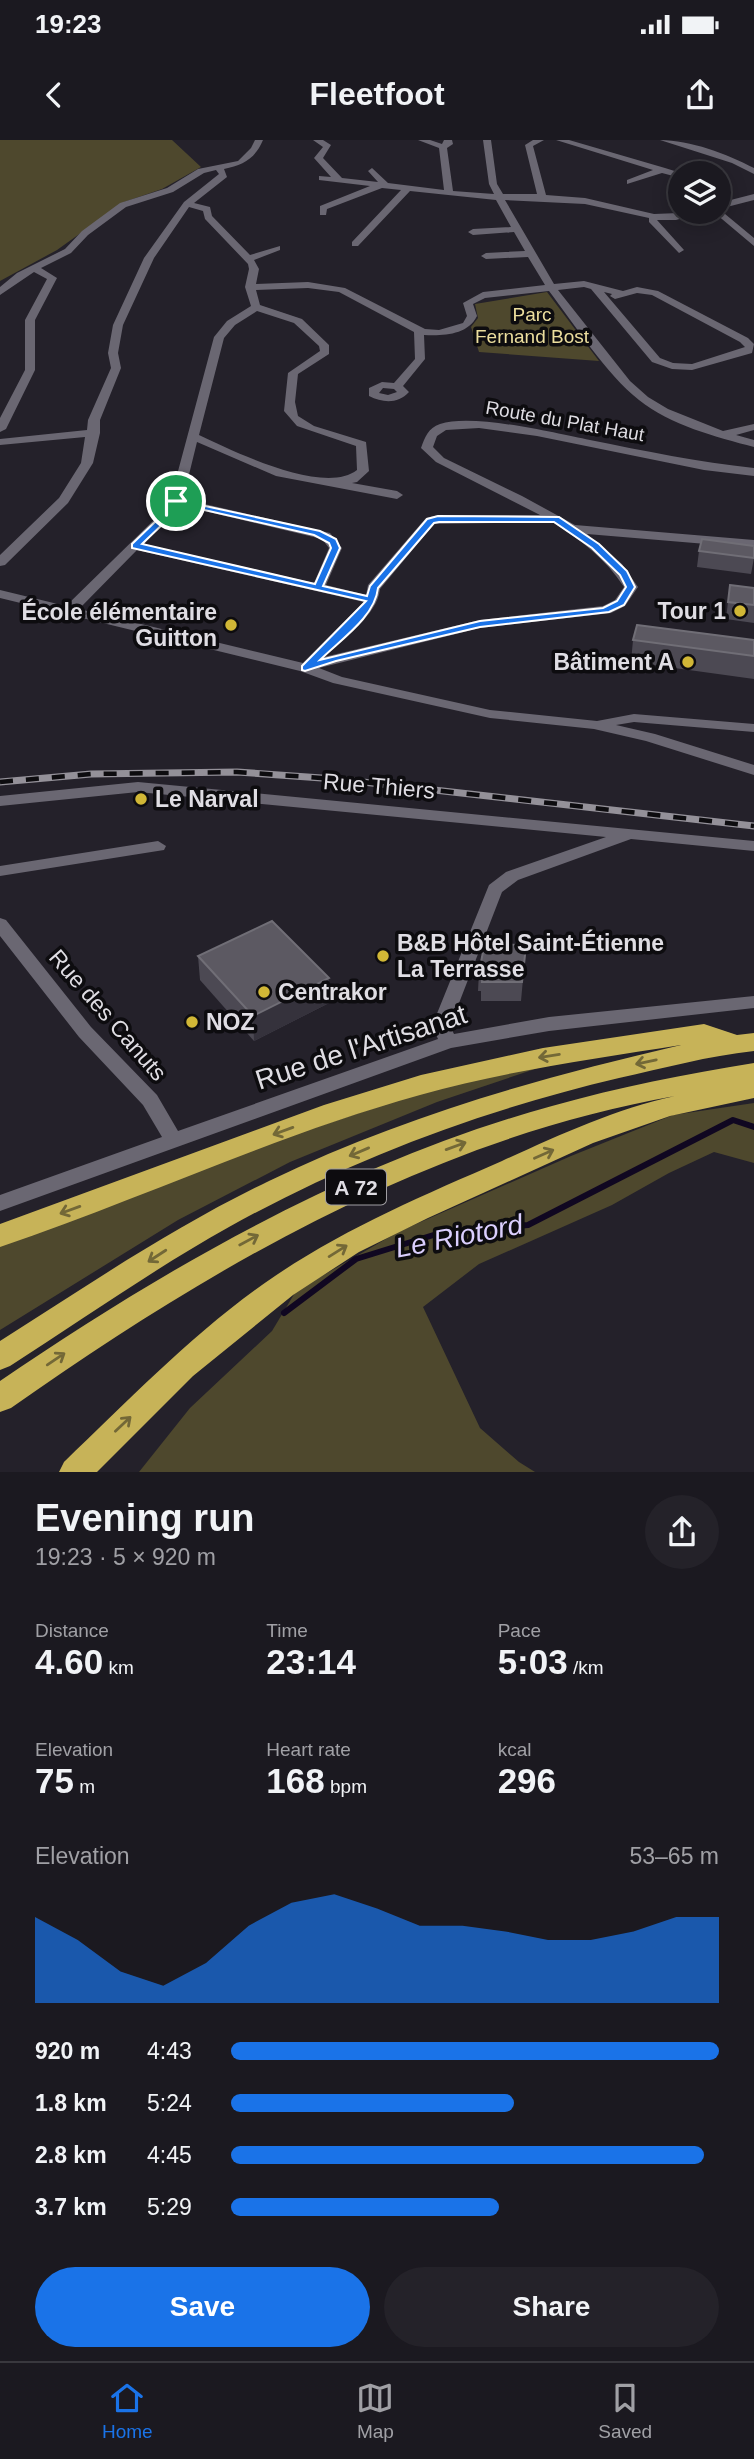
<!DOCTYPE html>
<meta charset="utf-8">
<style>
body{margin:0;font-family:Helvetica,sans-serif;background:#242229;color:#f1f3f6;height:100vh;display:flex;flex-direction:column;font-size:26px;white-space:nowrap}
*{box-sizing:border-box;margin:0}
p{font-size:23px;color:#a0a0a5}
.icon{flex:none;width:38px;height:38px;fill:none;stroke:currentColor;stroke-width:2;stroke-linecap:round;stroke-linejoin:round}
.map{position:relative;height:1332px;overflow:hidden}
.drawer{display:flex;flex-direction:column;background:#1b1920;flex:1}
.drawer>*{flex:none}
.controls{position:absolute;left:668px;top:21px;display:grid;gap:14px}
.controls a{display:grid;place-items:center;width:63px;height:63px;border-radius:50%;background:#1b1920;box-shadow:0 4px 18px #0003,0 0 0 2px #39383e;font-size:35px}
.pin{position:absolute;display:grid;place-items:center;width:60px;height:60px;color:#fff;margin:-30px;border:4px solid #fff;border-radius:50%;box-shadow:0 2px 7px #0007}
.round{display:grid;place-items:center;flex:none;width:74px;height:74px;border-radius:37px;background:#242229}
.headline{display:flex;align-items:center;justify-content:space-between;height:119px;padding:0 35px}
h1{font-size:38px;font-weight:700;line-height:52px}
.stats{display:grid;grid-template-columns:repeat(3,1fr);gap:10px;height:119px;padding:7px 35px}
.stats div{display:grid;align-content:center}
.stats b{font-size:35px;font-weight:700}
.stats small{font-size:19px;font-weight:400}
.stats p{font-size:19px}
.chart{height:196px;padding:14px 35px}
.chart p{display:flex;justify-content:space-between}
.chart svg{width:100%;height:126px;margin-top:7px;fill:#1a73e8;opacity:.7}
.action{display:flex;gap:14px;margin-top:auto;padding:14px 35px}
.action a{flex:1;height:80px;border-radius:42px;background:#1a73e8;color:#fff;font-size:28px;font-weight:700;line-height:80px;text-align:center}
.action a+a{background:#242229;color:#f1f3f6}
ul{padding:0 35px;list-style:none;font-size:23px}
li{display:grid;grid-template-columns:112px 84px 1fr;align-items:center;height:52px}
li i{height:18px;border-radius:9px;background:#1a73e8}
.status{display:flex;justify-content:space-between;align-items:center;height:49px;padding:0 35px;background:#1b1920;direction:ltr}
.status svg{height:19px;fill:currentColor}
header{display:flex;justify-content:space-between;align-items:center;height:91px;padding:0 35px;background:#1b1920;font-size:32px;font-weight:700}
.menu{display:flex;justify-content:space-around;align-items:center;height:98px;border-top:2px solid #39383e;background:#1b1920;font-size:19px;color:#a0a0a5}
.menu a{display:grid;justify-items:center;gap:4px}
.menu .current{color:#1a73e8}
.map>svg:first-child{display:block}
.green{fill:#4e482d}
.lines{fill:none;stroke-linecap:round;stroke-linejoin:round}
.stream{stroke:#100721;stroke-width:6}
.minor{fill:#6a6772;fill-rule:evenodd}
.highway{fill:#c7b358;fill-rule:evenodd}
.rail-casing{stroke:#949199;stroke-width:7}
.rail{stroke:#0d0c0f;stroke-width:4.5;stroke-dasharray:13;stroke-linecap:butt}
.wall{fill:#4c4953}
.shaded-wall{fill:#35323c}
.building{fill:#5c5962;stroke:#706e76;stroke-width:2}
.oneway{stroke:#736837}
.route{fill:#1a73e8;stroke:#fff;stroke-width:2;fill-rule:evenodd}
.poi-dot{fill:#d1b736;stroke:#0d0c0f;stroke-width:2.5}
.labels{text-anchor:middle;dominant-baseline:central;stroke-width:7;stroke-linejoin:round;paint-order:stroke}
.far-park-label{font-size:19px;fill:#ecde9e;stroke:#0d0c0f}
.far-street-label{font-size:19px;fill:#dfdde3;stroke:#0d0c0f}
.shield{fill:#0d0c0f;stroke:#a09ea3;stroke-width:2}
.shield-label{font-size:21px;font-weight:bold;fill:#dfdde3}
.poi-label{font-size:23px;font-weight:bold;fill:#dfdde3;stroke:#0d0c0f;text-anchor:start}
.street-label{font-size:23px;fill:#dfdde3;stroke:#0d0c0f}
.near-street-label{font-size:28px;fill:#dfdde3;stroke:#0d0c0f}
.near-water-label{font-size:28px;font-style:italic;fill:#dbcffe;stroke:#0d0c0f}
</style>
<div class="status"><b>19:23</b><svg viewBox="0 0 49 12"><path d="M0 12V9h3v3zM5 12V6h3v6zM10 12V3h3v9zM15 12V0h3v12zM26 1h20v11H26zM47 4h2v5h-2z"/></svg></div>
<header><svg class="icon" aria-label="back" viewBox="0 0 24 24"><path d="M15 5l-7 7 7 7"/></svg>Fleetfoot<svg class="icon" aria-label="share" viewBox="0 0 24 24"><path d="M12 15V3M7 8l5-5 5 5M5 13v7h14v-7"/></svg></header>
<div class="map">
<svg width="754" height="1332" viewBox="0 0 754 1332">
<rect width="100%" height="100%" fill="#24212a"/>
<g class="green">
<path d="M0 0H172L201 27 162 49 124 62 57 110 0 141Z"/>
<path d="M547 152 599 221 479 212 471 187 478 178 475 164Z"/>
<path d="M544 926 437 962 290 1022 178 1080 0 1190V1102L220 1019 441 946Z"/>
<path d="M754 963V1023L714 1012 669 1033 612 1065 479 1124 423 1167 480 1288 519 1322 535 1332H139L190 1268 272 1191 296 1151 398 1092 571 1016 673 975Z"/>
</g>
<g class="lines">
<path class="stream" d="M284 1173 356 1119 440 1093 528 1085 733 980 754 987"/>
<g class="minor">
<path d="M255 0H263C255 19 243 25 224 29L227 37 194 63 210 67 212 76 250 115 280 106V110L254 120 259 129 256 144 308 142 345 148 425 189 439 190 463 183 467 176 463 163 483 152 545 145 528 117 486 119 481 116 486 113 525 111 514 92 473 95 468 92 473 89 511 87 496 60 410 51 358 106H352V102L401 50 382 48 327 69 326 75H320V66L370 46 319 40V36L331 37 314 18 323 7 313 0H323L331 5 323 18 342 38 378 42 368 31 372 28 388 43 444 50 439 8 418 0H430L442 4 444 0H452L453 4 447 8 453 51 494 54 489 44 483 0H491L497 44 503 54H537L525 5 533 0H544L533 6 546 55 585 58 654 74 704 72 676 80H657L684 110 679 113 649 82V78L585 64 505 60 554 144 584 141 623 151 637 147 658 151 748 198 754 204 752 213 692 230 672 229 652 222 591 149 584 147 558 150 630 241 648 257 668 269 723 291 754 284V290L736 295 754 300V307C716 297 670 285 639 260 606 234 575 185 549 151L485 158 473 164 477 176C468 195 443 196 424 195L425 219 403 246 409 252C398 264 383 263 369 256V248L382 242 394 243 415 219 414 192 339 152 308 148 256 150 260 165 302 179 329 205V214L298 234 295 262 298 276 314 286 366 302 369 331 357 342 352 343 397 351 403 355 397 359 276 336 197 302 183 359 330 393 342 408 326 445 366 455 368 445 426 378 438 375H540L436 322 421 308C425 297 428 288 440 284 473 273 554 293 590 300 644 311 699 322 754 328V336L704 330 537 296 479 288 446 290 437 296 433 307 444 318 522 356 575 385 754 400V408L587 394 622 424 638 447 625 466 611 473 480 488 319 528 342 537 490 570 597 581 634 574 754 584V592L634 582 616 585 655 594 754 625V635L646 601 594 589 490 578 333 543 300 531 0 458V450L66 466 160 374 170 361 214 197 227 181 251 166 245 147 249 129 248 124 205 79 203 71 189 67 154 118 123 185 118 213 121 228 100 280V293L93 323 68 363 5 425 0 426V415L59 358 81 323 85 297 0 305V299L87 290 88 280 111 228 108 213 113 185 144 118 184 62 219 34 216 30 204 33 173 52 126 67 88 95 71 113 41 128 57 138 35 180V230L6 289 0 292V278L25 230V180L47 139 34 132 0 155V147L17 133 65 109 82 91 120 63 167 48 198 29 238 21 251 8ZM604 152 612 154 610 156 615 159 637 153 652 155 740 202 745 207 692 224 673 223 660 218ZM257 171 294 183 319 206 320 211 288 233 284 271 297 286 356 306 357 330C324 356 233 311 199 295L224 198 235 185ZM383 248 394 249 397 252 388 255 379 253ZM179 365 322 399 329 408 314 443 144 404ZM552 382C581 400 606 419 624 447L615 460 603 466 480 480 324 517C343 498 377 476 380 449L434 384ZM137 410 364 462 303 523 79 469Z"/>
<path d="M556 0H569L665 28 681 33V38L662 33 627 44V40L653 30Z"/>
<path d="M660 0C690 0 727 14 754 28V34L732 23Z"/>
<path d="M754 54V60L719 69V63Z"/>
<path d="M719 69 754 98V106L716 74 715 72H719Z"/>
<path d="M138 642 754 701V711L631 699 518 740 502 752 454 876 452 890 454 894 549 877 754 856V868L549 891 451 908 0 1071V1055L162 997 143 965 79 897 0 796V778L6 780 91 887 157 955 178 991 438 899 434 890 436 876 489 745 506 732 606 697 138 652 0 666V656Z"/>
<path d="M158 701 166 706 164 710 0 736V726Z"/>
</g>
<g class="highway">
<path d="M704 884 737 895 754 893V911C708 916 664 928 619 938 483 970 351 1019 229 1087 154 1129 83 1179 10 1226L0 1230V1201C88 1145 175 1086 269 1041 401 977 539 938 681 905 593 919 505 931 420 955 276 995 141 1059 0 1107V1084L324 965 421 935 543 908Z"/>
<path d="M754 923V958L670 976 593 1003 428 1078 359 1112 293 1155 193 1236 97 1332H59L64 1322C131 1258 198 1188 275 1136 346 1088 424 1055 502 1021 557 996 615 969 675 956 431 999 211 1127 11 1268L0 1272V1241C170 1125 352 1021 552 966 619 947 686 934 754 923Z"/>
</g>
<defs>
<path id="rail" d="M0 642 91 634 237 632 336 639 754 686"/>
</defs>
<use href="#rail" class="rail-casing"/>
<use href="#rail" class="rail"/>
</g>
<g class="wall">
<path d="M699 411 754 418 751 434 697 427Z"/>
<path d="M730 445 754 448V483L726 479Z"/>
<path d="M633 500H754V539L631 522Z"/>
<path d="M526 806 521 861H481V851H478L479 832Z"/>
<path d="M198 816 329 863 254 901 200 840Z"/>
</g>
<path class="shaded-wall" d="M329 838V863L254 901 253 876Z"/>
<g class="building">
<path d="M702 399 754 406V418L699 411Z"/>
<path d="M730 445 754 448V465L728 462Z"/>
<path d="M637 485 754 500V516L633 500Z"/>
<path d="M272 781 329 838 253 876 198 816Z"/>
<path d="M485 802 526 806 522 842H482L483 833 479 832Z"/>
</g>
<defs><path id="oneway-shaft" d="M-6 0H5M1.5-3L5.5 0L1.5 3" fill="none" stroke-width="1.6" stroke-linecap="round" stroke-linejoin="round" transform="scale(1.75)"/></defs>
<g class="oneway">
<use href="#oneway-shaft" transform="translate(549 916) rotate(171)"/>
<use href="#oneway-shaft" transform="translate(646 922) rotate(168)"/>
<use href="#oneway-shaft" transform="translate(283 991) rotate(160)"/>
<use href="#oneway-shaft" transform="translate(456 1006) rotate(-20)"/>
<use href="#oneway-shaft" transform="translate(359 1012) rotate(157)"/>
<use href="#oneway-shaft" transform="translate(544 1014) rotate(-24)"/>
<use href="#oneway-shaft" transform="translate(70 1070) rotate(160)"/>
<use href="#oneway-shaft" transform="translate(249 1100) rotate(-28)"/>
<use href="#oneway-shaft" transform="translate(338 1111) rotate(-32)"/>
<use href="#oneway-shaft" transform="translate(157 1116) rotate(147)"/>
<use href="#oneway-shaft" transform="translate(56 1219) rotate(-34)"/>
<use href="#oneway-shaft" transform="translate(123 1284) rotate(-43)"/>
</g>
<path class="route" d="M173 359 320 391 336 399 340 408 323 446 367 456 370 446 427 379 438 376 559 377 599 404 627 431 635 447 624 465 609 472 480 487 336 521 305 531 302 530V526L366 461 132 408V404L161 376ZM178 364 314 395 329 403 331 408 315 444 142 404 168 379ZM439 382H554L592 408 620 435 626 447 617 461 603 468 480 481 320 520C340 500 375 477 378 448L434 383Z"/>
<g class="poi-dot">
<circle cx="740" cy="471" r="7"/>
<circle cx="231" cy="485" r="7"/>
<circle cx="688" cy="522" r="7"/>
<circle cx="141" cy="659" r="7"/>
<circle cx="383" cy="816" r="7"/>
<circle cx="264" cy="852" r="7"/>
<circle cx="192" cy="882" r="7"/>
</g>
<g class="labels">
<g class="far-park-label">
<text x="532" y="174">Parc<tspan x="532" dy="22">Fernand Bost</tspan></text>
</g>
<g class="far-street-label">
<text transform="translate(565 281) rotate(10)">Route du Plat Haut</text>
</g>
<rect class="shield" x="326" y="1029.5" width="60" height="35" rx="5"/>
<g class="shield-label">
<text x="356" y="1047">A 72</text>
</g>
<g class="poi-label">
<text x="726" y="471" text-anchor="end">Tour 1</text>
<text x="217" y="472" text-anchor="end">École élémentaire<tspan x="217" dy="26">Guitton</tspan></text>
<text x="674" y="522" text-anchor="end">Bâtiment A</text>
<text x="155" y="659">Le Narval</text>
<text x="397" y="803">B&amp;B Hôtel Saint-Étienne<tspan x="397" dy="26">La Terrasse</tspan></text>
<text x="278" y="852">Centrakor</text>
<text x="206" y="882">NOZ</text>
</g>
<g class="street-label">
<text transform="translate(379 646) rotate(5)">Rue Thiers</text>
<text transform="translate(108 875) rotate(49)">Rue des Canuts</text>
</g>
<g class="near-street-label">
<text transform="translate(361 907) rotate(-18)">Rue de l'Artisanat</text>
</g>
<g class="near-water-label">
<text transform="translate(459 1096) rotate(-11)">Le Riotord</text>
</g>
</g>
</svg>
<div class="controls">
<a><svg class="icon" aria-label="layers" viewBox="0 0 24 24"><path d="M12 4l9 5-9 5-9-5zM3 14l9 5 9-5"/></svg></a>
</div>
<div class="pin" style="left:176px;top:361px;background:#1e9e55"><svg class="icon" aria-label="arrive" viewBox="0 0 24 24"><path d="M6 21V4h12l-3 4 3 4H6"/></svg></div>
</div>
<section class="drawer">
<div class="headline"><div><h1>Evening run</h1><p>19:23 · 5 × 920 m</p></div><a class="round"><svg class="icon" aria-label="share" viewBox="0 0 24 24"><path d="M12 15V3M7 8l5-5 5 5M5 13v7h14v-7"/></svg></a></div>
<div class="stats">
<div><p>Distance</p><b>4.60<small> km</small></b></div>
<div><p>Time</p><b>23:14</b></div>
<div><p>Pace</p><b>5:03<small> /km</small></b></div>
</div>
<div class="stats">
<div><p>Elevation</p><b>75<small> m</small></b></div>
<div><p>Heart rate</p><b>168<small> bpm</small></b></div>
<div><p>kcal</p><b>296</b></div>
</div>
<div class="chart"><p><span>Elevation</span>53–65 m</p>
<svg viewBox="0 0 160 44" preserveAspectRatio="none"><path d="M0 44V14L10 22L20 33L30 38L40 30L50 17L60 9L70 6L80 11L90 17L100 17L110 19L120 22L130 22L140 19L150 14L160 14V44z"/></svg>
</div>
<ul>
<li><b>920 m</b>4:43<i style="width:100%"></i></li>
<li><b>1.8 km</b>5:24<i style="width:58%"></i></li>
<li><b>2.8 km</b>4:45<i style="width:97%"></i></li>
<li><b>3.7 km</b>5:29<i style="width:55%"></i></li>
</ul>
<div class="action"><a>Save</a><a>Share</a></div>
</section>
<nav class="menu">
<a class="current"><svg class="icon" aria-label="home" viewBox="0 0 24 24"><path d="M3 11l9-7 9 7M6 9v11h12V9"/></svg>Home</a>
<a><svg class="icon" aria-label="map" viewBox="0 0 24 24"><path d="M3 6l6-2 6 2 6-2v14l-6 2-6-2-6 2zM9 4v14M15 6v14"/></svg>Map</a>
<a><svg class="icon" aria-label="saved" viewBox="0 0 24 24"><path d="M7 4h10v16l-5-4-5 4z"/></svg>Saved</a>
</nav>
